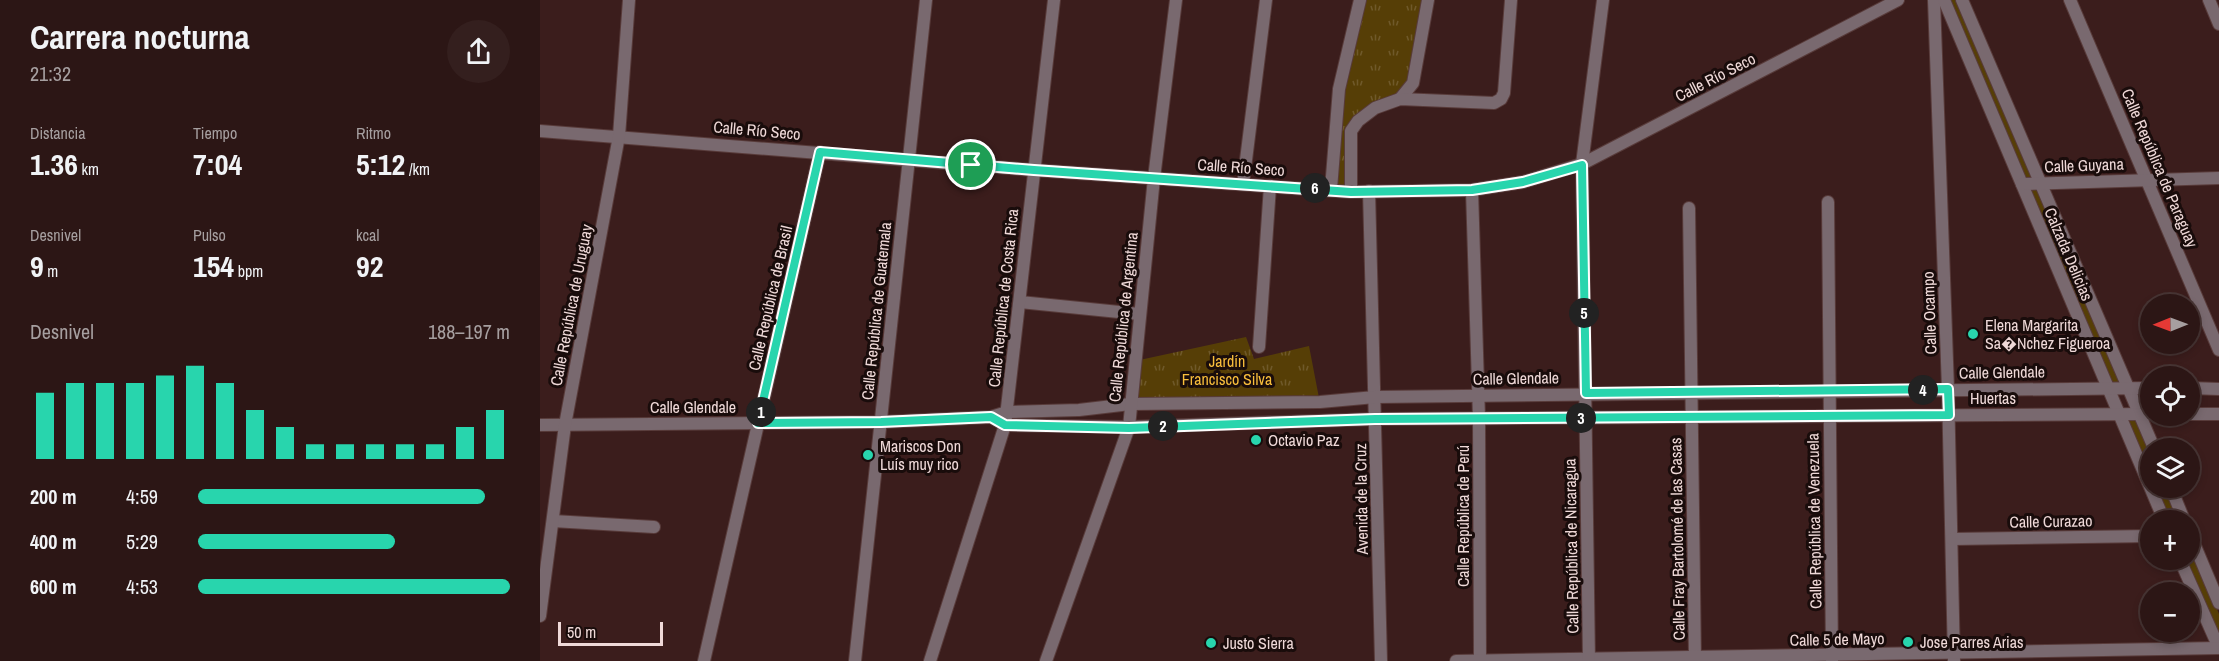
<!DOCTYPE html>
<html lang="es">
<meta charset="utf-8">
<style>
body{margin:0;font-family:"Archivo Narrow",sans-serif;background:#341f1e;color:#f1f3f6;height:100vh;display:flex;flex-direction:column;font-size:22px;white-space:nowrap}
*{box-sizing:border-box;margin:0}
p{font-size:20px;color:#a69fa0}
.icon{flex:none;width:33px;height:33px;fill:none;stroke:currentColor;stroke-width:2;stroke-linecap:round;stroke-linejoin:round}
.map{position:relative;flex:1;overflow:hidden}
.panel{display:flex;flex-direction:column;background:#2c1615;width:540px}
.panel>*{flex:none}
.needle{width:39px;rotate:269deg}
.tools{position:absolute;left:1600px;top:294px;display:grid;gap:12px}
.tools a{display:grid;place-items:center;width:60px;height:60px;border-radius:50%;background:#2c1615;box-shadow:0 3px 9px #0003,0 0 0 2px #483534;font-size:30px}
.scale{position:absolute;left:18px;bottom:15px;width:105px;box-sizing:border-box;padding-left:6px;border:3px solid #efd9d8;border-top:0;font-size:16px;line-height:21px;white-space:nowrap;color:#efd9d8;-webkit-text-stroke:4px #190c0b;paint-order:stroke}
.pin{position:absolute;display:grid;place-items:center;width:51px;height:51px;color:#fff;margin:-26px;border:3px solid #fff;border-radius:50%;box-shadow:0 2px 6px #0007}
.km{position:absolute;width:30px;height:30px;margin:-15px;border-radius:50%;background:#222;color:#fff;font-size:16px;line-height:30px;text-align:center}
.round{display:grid;place-items:center;flex:none;width:63px;height:63px;border-radius:32px;background:#341f1e}
.summary{display:flex;align-items:center;justify-content:space-between;height:102px;padding:0 30px}
h1{font-size:33px;font-weight:800;line-height:45px}
.stats{display:grid;grid-template-columns:repeat(3,1fr);gap:9px;height:102px;padding:6px 30px}
.stats div{display:grid;align-content:center}
.stats b{font-size:30px;font-weight:800}
.stats small{font-size:16px;font-weight:400}
.stats p{font-size:16px}
.chart{height:168px;padding:12px 30px}
.chart p{display:flex;justify-content:space-between}
.chart svg{width:100%;height:108px;margin-top:6px;stroke:#28d5ad;stroke-width:6}
ul{padding:0 30px;list-style:none;font-size:20px}
li{display:grid;grid-template-columns:96px 72px 1fr;align-items:center;height:45px}
li i{height:15px;border-radius:8px;background:#28d5ad}
main{display:flex;flex:1;min-height:0}
.map>svg:first-child{display:block}
.green{fill:#563e06}
.park{fill:url(#park-tufts)}
.lines{fill:none;stroke-linecap:round;stroke-linejoin:round}
.street-casing{stroke:#583b3a;stroke-width:14}
.street{stroke:#79696f;stroke-width:12}
.route-casing{stroke:#fff;stroke-width:12}
.route{stroke:#28d5ad;stroke-width:8}
.poi-dot{fill:#28d5ad;stroke:#190c0b;stroke-width:2}
.labels{text-anchor:middle;dominant-baseline:central;stroke-width:6;stroke-linejoin:round;paint-order:stroke}
.street-label{font-size:16px;fill:#efd9d8;stroke:#190c0b}
.poi-label{font-size:16px;fill:#efd9d8;stroke:#190c0b;text-anchor:start}
.park-label{font-size:16px;fill:#f9be3c;stroke:#190c0b}
</style>
<main>
<section class="panel">
<div class="summary"><div><h1>Carrera nocturna</h1><p>21:32</p></div><a class="round"><svg class="icon" aria-label="share" viewBox="0 0 24 24"><path d="M12 15V3M7 8l5-5 5 5M5 13v7h14v-7"/></svg></a></div>
<div class="stats">
<div><p>Distancia</p><b>1.36<small> km</small></b></div>
<div><p>Tiempo</p><b>7:04</b></div>
<div><p>Ritmo</p><b>5:12<small> /km</small></b></div>
</div>
<div class="stats">
<div><p>Desnivel</p><b>9<small> m</small></b></div>
<div><p>Pulso</p><b>154<small> bpm</small></b></div>
<div><p>kcal</p><b>92</b></div>
</div>
<div class="chart"><p><span>Desnivel</span>188–197 m</p>
<svg viewBox="0 0 160 44" preserveAspectRatio="none"><path d="M5 44V17M15 44V13M25 44V13M35 44V13M45 44V10M55 44V6M65 44V13M75 44V24M85 44V31M95 44V38M105 44V38M115 44V38M125 44V38M135 44V38M145 44V31M155 44V24"/></svg>
</div>
<ul>
<li><b>200 m</b>4:59<i style="width:92%"></i></li>
<li><b>400 m</b>5:29<i style="width:63%"></i></li>
<li><b>600 m</b>4:53<i style="width:100%"></i></li>
</ul>
</section>
<div class="map">
<svg width="1679" height="661" viewBox="0 0 1679 661">
<defs>
<pattern id="park-tufts" width="24" height="20" patternUnits="userSpaceOnUse" patternTransform="scale(1.5)"><rect width="24" height="20" fill="#563e06"/><path d="M3 7l-1-3M5 7V3M7 7l1-3M15 17l-1-3M17 17v-4M19 17l1-3" fill="none" stroke="#6f592a"/></pattern>
</defs>
<rect width="100%" height="100%" fill="#3b1d1c"/>
<g class="green">
<path d="M1405 0H1416L1583 384 1570 383Z"/>
<path d="M1581 419 1598 420 1611 451V486Z"/>
<path d="M1612 488H1626L1640 520H1626Z"/>
<path d="M1650 544 1679 614V638L1644 560H1650Z"/>
</g>
<g class="park">
<path d="M820 0H887L873 83 818 121 806 191 793 189 799 89Z"/>
<path d="M706 337 714 359 769 346 779 398 592 401 595 361Z"/>
</g>
<g class="lines">
<defs>
<g id="street">
<path d="M1394 0 1408 389 1414 661"/>
<path d="M1404 0 1624 520"/>
<path d="M1422 0 1614 448"/>
<path d="M1530 0 1679 350"/>
<path d="M1669 0 1679 24"/>
<path d="M860 99 873 83 888 0"/>
<path d="M0 131 493 170 811 192 932 190 983 182 1042 164 1358 0"/>
<path d="M703 184 726 0"/>
<path d="M1482 184 1679 178"/>
<path d="M791 189 799 89 820 0"/>
<path d="M932 190 939 418 940 661"/>
<path d="M829 191 841 661"/>
<path d="M811 192V131L818 121 835 108 860 99 954 103 961 99 964 93 971 0"/>
<path d="M1288 202 1292 661"/>
<path d="M1149 208 1155 661"/>
<path d="M480 302 599 314"/>
<path d="M719 347 730 186"/>
<path d="M1650 388 1679 389"/>
<path d="M1650 414H1679"/>
<path d="M451 417 465 425 589 427 835 419 1611 414"/>
<path d="M0 425 341 422 451 417 467 412 539 410 590 404 780 402 835 397 1611 388"/>
<path d="M1631 488 1644 520"/>
<path d="M13 521 114 527"/>
<path d="M1650 534 1679 603"/>
<path d="M1412 539 1611 536"/>
<path d="M1640 560 1679 648"/>
<path d="M0 616 25 425 79 136 89 0"/>
<path d="M164 661 280 152"/>
<path d="M315 661 386 0"/>
<path d="M390 661 465 425 514 0"/>
<path d="M506 661 589 427 614 178 636 0"/>
<path d="M916 661 1679 648"/>
<path d="M1049 661 1042 164 1063 0"/>
</g>
</defs>
<use href="#street" class="street-casing"/>
<use href="#street" class="street"/>
</g>
<g class="lines">
<defs>
<path id="route" d="M280 152 494 170 811 192 932 190 983 182 1042 165 1046 393 1408 389 1409 415 835 419 589 428 465 425 451 417 341 422 218 423Z"/>
</defs>
<use href="#route" class="route-casing"/>
<use href="#route" class="route"/>
</g>
<g class="poi-dot">
<circle cx="1433" cy="334" r="6"/>
<circle cx="716" cy="440" r="6"/>
<circle cx="328" cy="455" r="6"/>
<circle cx="1368" cy="642" r="6"/>
<circle cx="671" cy="643" r="6"/>
</g>
<g class="labels">
<g class="street-label">
<text transform="translate(1175 77) rotate(-27)">Calle Río Seco</text>
<text transform="translate(217 130) rotate(5)">Calle Río Seco</text>
<text transform="translate(1544 165) rotate(-2)">Calle Guyana</text>
<text transform="translate(701 167) rotate(4)">Calle Río Seco</text>
<text transform="translate(1620 168) rotate(67)">Calle República de Paraguay</text>
<text transform="translate(1529 254) rotate(67)">Calzada Delicias</text>
<text transform="translate(230 298) rotate(-77)">Calle República de Brasil</text>
<text transform="translate(463 298) rotate(-84)">Calle República de Costa Rica</text>
<text transform="translate(31 305) rotate(-79)">Calle República de Uruguay</text>
<text transform="translate(336 311) rotate(-84)">Calle República de Guatemala</text>
<text transform="translate(1389 313) rotate(-92)">Calle Ocampo</text>
<text transform="translate(583 317) rotate(-84)">Calle República de Argentina</text>
<text transform="translate(1462 372) rotate(-1)">Calle Glendale</text>
<text transform="translate(976 378) rotate(-1)">Calle Glendale</text>
<text x="1453" y="398">Huertas</text>
<text x="153" y="407">Calle Glendale</text>
<text transform="translate(821 499) rotate(-91)">Avenida de la Cruz</text>
<text transform="translate(923 516) rotate(-90)">Calle República de Perú</text>
<text transform="translate(1274 521) rotate(-91)">Calle República de Venezuela</text>
<text transform="translate(1511 521) rotate(-1)">Calle Curazao</text>
<text transform="translate(1137 539) rotate(-91)">Calle Fray Bartolomé de las Casas</text>
<text transform="translate(1031 546) rotate(-91)">Calle República de Nicaragua</text>
<text transform="translate(1297 639) rotate(-1)">Calle 5 de Mayo</text>
</g>
<g class="poi-label">
<text x="1445" y="325">Elena Margarita<tspan x="1445" dy="18">Sa�Nchez Figueroa</tspan></text>
<text x="728" y="440">Octavio Paz</text>
<text x="340" y="446">Mariscos Don<tspan x="340" dy="18">Luís muy rico</tspan></text>
<text x="1380" y="642">Jose Parres Arias</text>
<text x="683" y="643">Justo Sierra</text>
</g>
<g class="park-label">
<text x="687" y="361">Jardín<tspan x="687" dy="18">Francisco Silva</tspan></text>
</g>
</g>
</svg>
<div class="tools">
<a><svg class="needle" viewBox="-14 -14 28 28"><path d="M0-13l5 13h-10z" fill="#e53935"/><path d="M0 13l5-13h-10z" fill="#a69fa0"/></svg></a>
<a><svg class="icon" aria-label="locate" viewBox="0 0 24 24"><circle cx="12" cy="12" r="6"/><path d="M12 2v4M12 18v4M2 12h4M18 12h4"/></svg></a>
<a><svg class="icon" aria-label="layers" viewBox="0 0 24 24"><path d="M12 4l9 5-9 5-9-5zM3 14l9 5 9-5"/></svg></a>
<a>+</a>
<a>−</a>
</div>
<div class="scale">50 m</div>
<div class="pin" style="left:431px;top:165px;background:#1e9e55"><svg class="icon" aria-label="arrive" viewBox="0 0 24 24"><path d="M6 21V4h12l-3 4 3 4H6"/></svg></div>
<b class="km" style="left:221px;top:412px">1</b>
<b class="km" style="left:623px;top:426px">2</b>
<b class="km" style="left:1041px;top:418px">3</b>
<b class="km" style="left:1383px;top:390px">4</b>
<b class="km" style="left:1044px;top:313px">5</b>
<b class="km" style="left:775px;top:188px">6</b>
</div>
</main>
